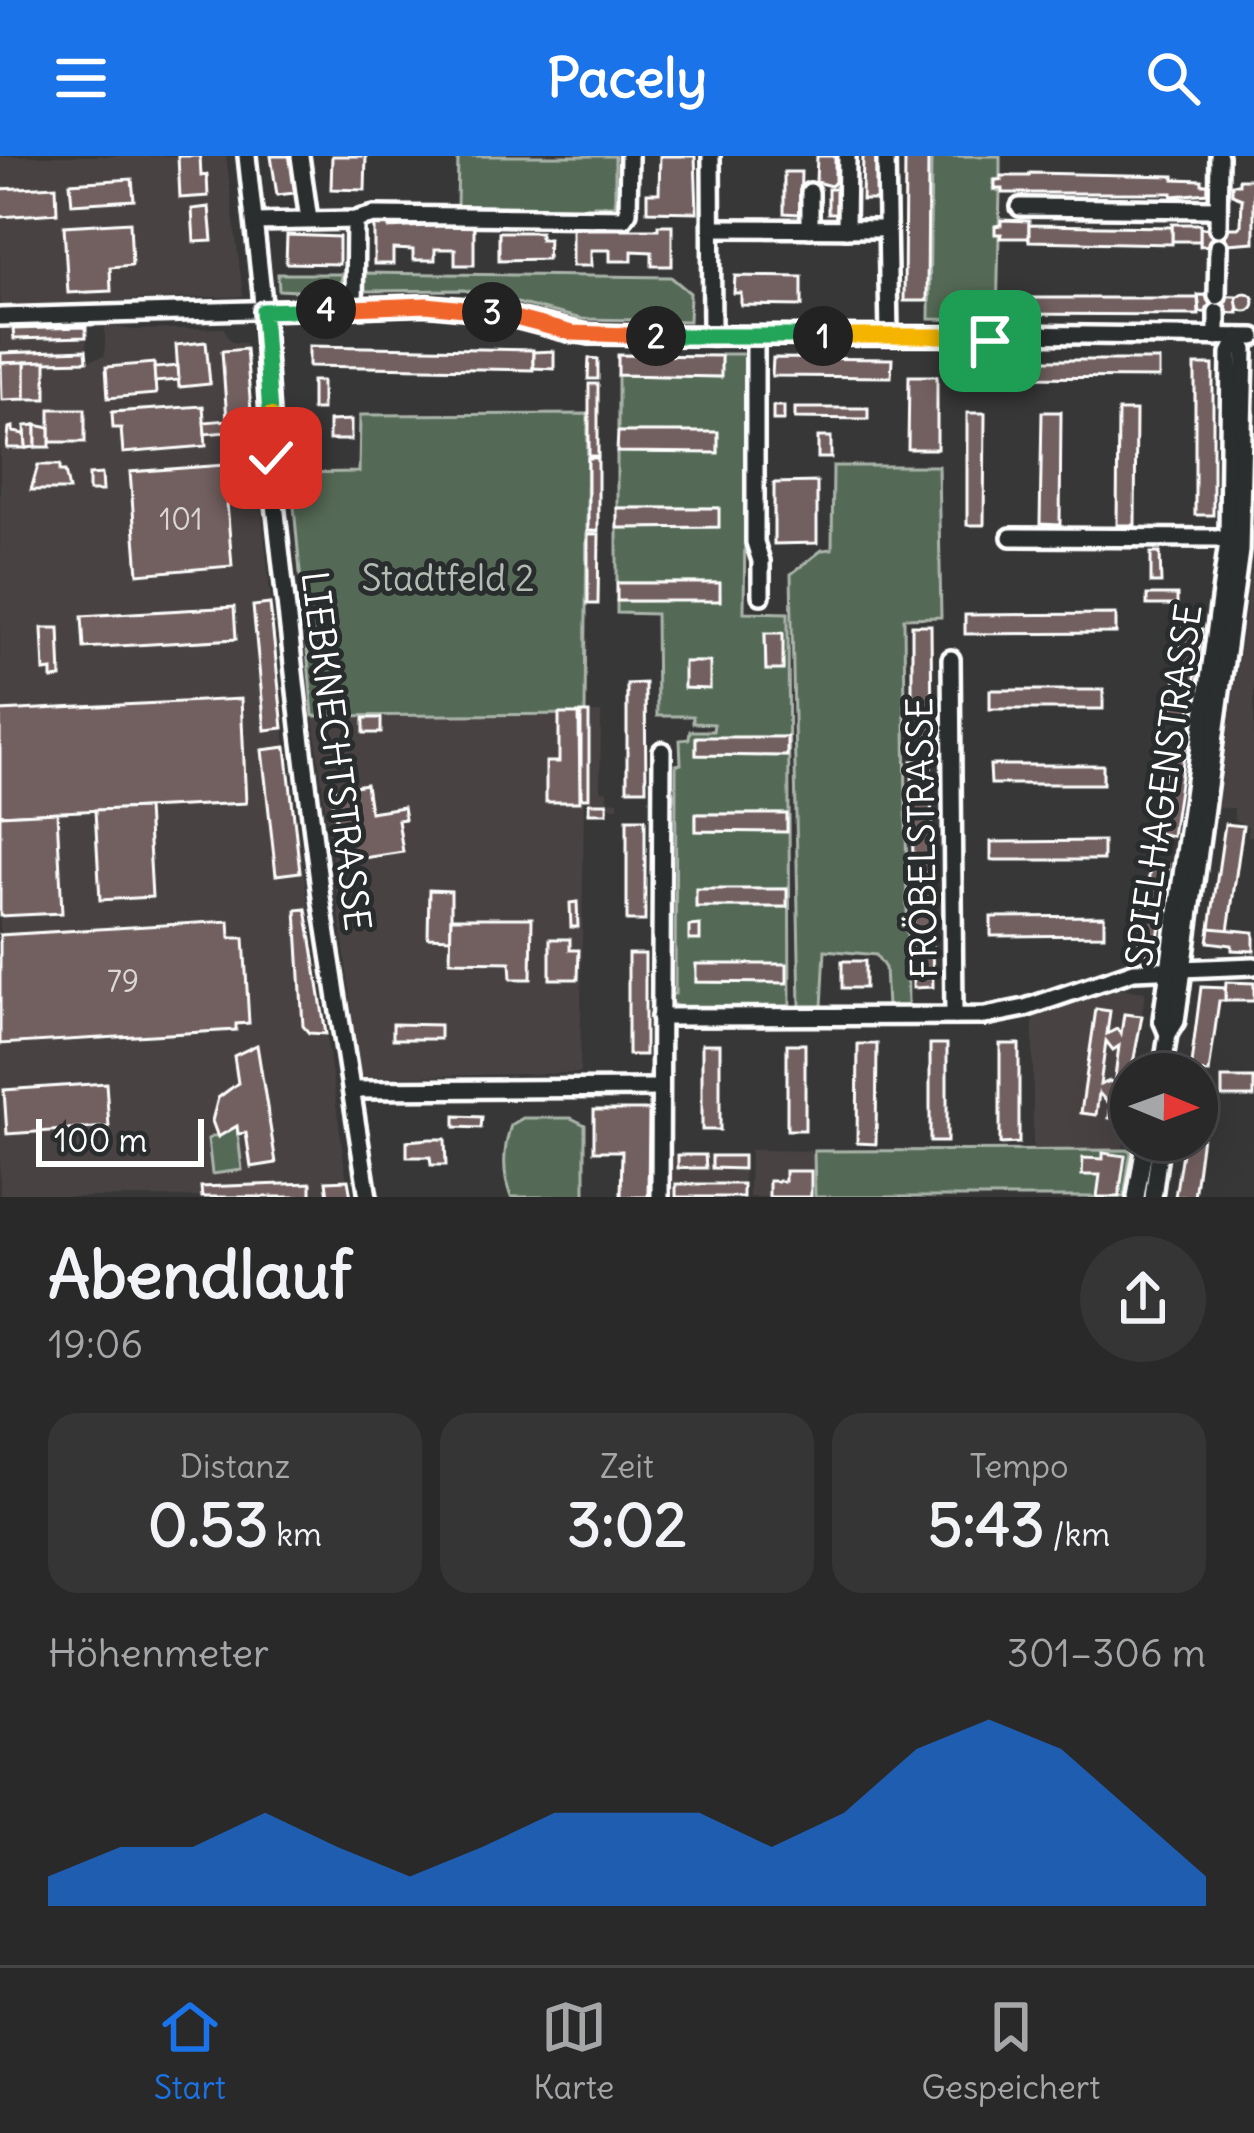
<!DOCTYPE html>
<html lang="de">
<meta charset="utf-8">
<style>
body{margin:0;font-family:Delius,sans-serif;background:#363536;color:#f1f3f6;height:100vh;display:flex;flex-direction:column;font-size:45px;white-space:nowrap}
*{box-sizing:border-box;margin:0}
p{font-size:39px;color:#a5a6a8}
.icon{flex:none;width:66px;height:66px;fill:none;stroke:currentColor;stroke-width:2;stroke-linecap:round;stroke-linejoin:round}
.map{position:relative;height:1041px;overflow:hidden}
.side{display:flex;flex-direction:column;background:#2a292a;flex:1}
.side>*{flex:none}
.needle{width:78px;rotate:91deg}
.buttons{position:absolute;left:1110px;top:897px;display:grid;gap:24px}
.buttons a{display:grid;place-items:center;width:108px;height:108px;border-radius:50%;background:#2a292a;box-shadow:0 12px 48px #0002,0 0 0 3px #464547;font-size:60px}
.scale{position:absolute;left:36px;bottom:30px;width:168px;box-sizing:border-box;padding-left:12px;border:6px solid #fff;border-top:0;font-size:33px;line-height:42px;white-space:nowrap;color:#fff;-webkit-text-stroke:9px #2a2d2e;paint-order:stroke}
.pin{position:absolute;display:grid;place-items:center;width:102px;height:102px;color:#fff;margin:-51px;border-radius:24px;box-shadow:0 6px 18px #0006}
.km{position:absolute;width:60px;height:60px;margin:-30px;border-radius:50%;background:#222;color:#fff;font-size:33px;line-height:60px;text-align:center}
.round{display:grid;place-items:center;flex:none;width:126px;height:126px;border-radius:63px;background:#363536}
.overview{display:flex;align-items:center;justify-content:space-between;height:204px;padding:0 48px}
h1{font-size:66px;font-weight:800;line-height:90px}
.metrics{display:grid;grid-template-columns:repeat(3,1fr);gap:18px;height:204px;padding:12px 48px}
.metrics div{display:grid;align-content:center;border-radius:30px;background:#363536;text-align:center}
.metrics b{font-size:60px;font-weight:800}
.metrics small{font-size:33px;font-weight:400}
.metrics p{font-size:33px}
.chart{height:336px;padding:24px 48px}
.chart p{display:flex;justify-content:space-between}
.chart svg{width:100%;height:216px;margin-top:12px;fill:#1a73e8;opacity:.7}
header{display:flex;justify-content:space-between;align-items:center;height:156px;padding:0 48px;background:#1a73e8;color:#fff;font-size:54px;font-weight:800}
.menu{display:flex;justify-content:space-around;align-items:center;height:168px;border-top:3px solid #464547;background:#2a292a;font-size:33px;color:#a5a6a8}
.menu a{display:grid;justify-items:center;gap:6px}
.menu .on{color:#1a73e8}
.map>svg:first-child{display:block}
.built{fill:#494343}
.green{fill:#546a56;stroke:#aab4aa;stroke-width:3;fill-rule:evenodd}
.building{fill:#725f5e;stroke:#fff;stroke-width:3;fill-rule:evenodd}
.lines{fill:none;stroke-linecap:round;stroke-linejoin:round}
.minor-casing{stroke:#fff;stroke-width:24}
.minor{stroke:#2a2d2e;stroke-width:15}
.split-1-casing{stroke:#fff;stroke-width:24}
.split-2-casing{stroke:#fff;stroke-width:24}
.split-3-casing{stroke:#fff;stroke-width:24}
.split-4-casing{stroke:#fff;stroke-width:24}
.split-5-casing{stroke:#fff;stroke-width:24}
.split-6-casing{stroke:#fff;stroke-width:24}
.split-1{stroke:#f5b400;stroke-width:15}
.split-2{stroke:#22a559;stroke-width:15}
.split-3{stroke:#f0652b;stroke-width:15}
.split-4{stroke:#f0652b;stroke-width:15}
.split-5{stroke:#22a559;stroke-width:15}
.split-6{stroke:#f5b400;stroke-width:15}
.labels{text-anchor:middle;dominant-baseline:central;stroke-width:10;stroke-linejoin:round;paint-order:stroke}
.number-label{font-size:30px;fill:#dcd7d7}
.park-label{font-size:36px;fill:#b2bcb3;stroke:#2a2d2e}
.street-label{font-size:36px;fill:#fff;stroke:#2a2d2e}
</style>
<header><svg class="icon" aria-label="menu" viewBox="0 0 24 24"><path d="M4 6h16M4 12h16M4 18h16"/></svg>Pacely<svg class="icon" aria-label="search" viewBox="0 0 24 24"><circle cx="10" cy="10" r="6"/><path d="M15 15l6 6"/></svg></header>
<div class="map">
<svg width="1254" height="1041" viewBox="0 0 1254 1041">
<rect width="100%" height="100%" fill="#383738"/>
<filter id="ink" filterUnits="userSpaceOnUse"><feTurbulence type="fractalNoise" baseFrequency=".00833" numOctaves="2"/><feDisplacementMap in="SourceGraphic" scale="24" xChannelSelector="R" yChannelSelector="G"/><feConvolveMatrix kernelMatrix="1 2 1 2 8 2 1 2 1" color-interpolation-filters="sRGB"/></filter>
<g filter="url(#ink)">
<g class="built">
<path d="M0 0H226L243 140 0 149Z"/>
<path d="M105 169 132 174 224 172 231 186 245 187 284 576 349 1041H0V173L86 170 87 205 105 200Z"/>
<path d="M1254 393V680H1248V670L1234 664V652H1218Z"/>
<path d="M601 557 600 634 607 635V644L618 645V651H607V657H589V642L584 643 580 917 361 921 313 560Z"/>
<path d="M1109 832 1145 836 1123 994 1033 996V861Z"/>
<path d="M750 994 814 995 815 1041H749Z"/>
<path d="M667 998H744L743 1041H666Z"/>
</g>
<g class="green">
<path d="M458 0H615V49H594L593 56 457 52Z"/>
<path d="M931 0H1000V23L994 24V34L1000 35 997 164 929 163Z"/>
<path d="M361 117 671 121 690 137 689 165 582 163 464 134 365 135Z"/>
<path d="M278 118H343L337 137 279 134Z"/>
<path d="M721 198H747L744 456 788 457 790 851 677 850 666 845V839L675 838 676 609 681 608 680 584 689 583 690 575H713L714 568 693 567V560H657L656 458 617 457V445L720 444 719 427H617V372L718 371V352H617V296H718L717 277 618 276V219L720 221ZM782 477 783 513 766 514 765 478ZM685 506H709L710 532H685ZM786 581 787 600 696 599V582ZM696 658H786V675H696ZM786 733 787 751H697L696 734ZM696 809 786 826H696Z"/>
<path d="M588 258 585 558 313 560 291 317 359 316 360 259Z"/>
<path d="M833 310H938L941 461 904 462 908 851H887L885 812 876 799 825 794 822 851H800L791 418 822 394 832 393Z"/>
<path d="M523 962H571L585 969V1041H511C502 1017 503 993 511 969Z"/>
<path d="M237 970 242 1014 212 1018 208 983Z"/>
<path d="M1131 994 1124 1041H815L814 995Z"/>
</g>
<g class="building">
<path d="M178 0H200L201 20 207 19 208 40 180 42Z"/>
<path d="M271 0H290L295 37 277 39Z"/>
<path d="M332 0H366L365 34 331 33Z"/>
<path d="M660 0H695L697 56 647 55V37H659Z"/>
<path d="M817 0H835V26L831 30 816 26Z"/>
<path d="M863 0H880L879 44H862Z"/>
<path d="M905 0H928L927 145H904Z"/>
<path d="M784 16H801L800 58 784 57Z"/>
<path d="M1030 17 1174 20V23L1202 24V28H1208V37L1172 40V37H1002V33H995V24H1001V20H1029Z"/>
<path d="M132 23 134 44 72 48 70 27Z"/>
<path d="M1239 23H1254V86L1200 90V72H1238L1241 69 1242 42 1232 38V28H1239Z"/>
<path d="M56 30 57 57 0 61V33Z"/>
<path d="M828 33H840L839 57H828Z"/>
<path d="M209 51 212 85 194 86 192 53Z"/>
<path d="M1001 64 1029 65V82H1000L1001 78H995V70L1001 69Z"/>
<path d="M130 66 132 109 110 111 111 135 68 137 64 70Z"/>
<path d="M374 68H389V72L474 68V109H455V93H435V104H413V94L393 93V108H374Z"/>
<rect x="1172" y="68" width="28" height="17"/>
<path d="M572 69H587V73H658V69H672V110H652V96L632 95V105H610V94H591V110H572Z"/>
<path d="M1029 69 1172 71V88L1029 85Z"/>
<path d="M499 76H540V83H548L547 103 499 104Z"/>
<path d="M287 79 339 81V108L286 107Z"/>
<path d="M735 120 802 121V150L741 149V137H734Z"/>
<circle cx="1245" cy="146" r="9"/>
<path d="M1198 139 1236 140 1238 157 1200 156Z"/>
<path d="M999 142H1198L1199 159 999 158Z"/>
<path d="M86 171V181L14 183 13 173Z"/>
<path d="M206 186 210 228 179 231 176 189Z"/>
<path d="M309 190 533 194V214L309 210Z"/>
<path d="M246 193 255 304 230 305 222 195Z"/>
<path d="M86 194 87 205 1 207V197Z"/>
<path d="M554 195V213L533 212V196Z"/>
<path d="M618 199 721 200V221L618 219Z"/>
<path d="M589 202 598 203V223H588Z"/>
<path d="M773 202 892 203 891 221 772 220Z"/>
<path d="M984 204H1159V222L984 221Z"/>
<path d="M46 205V243H25V206Z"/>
<path d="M25 206V243L2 244 1 207Z"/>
<path d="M154 207 156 238 108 242 106 211Z"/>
<rect x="1195" y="209" width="18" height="150"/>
<path d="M178 210 179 224 155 226 154 212Z"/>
<path d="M909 220H937V293H908Z"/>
<rect x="312" y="225" width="10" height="29"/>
<rect x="589" y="228" width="9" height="72"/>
<path d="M203 250 206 290 123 297 121 272H113L112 256Z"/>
<rect x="773" y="250" width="11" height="14"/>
<path d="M795 252H868V263L795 262Z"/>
<rect x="50" y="253" width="35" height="33"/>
<path d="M1118 255H1136L1135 369H1117Z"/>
<path d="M1042 256H1061L1060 369 1040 368Z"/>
<path d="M967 257H985L984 369H967Z"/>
<path d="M227 264 228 276 205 278 204 266Z"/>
<path d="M351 264V284H329V265Z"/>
<path d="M36 269V291L26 292 25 270Z"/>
<path d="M36 269 50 272V291H36Z"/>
<path d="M13 271V276L25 278 26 292H7L9 272Z"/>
<path d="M618 276H718V297L617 296Z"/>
<rect x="818" y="281" width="13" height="21"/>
<path d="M303 293H313L311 317H303Z"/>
<rect x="588" y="302" width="10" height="73"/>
<path d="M38 309H60V315H65L69 334H31Z"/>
<path d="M224 309 232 410 138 418 130 316Z"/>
<path d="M102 318 103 335H89V319Z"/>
<path d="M817 326V387L774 388V327Z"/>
<path d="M617 352H719V371L617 372Z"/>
<path d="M588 378H599L598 448H588Z"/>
<path d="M1151 397H1160L1161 427H1151Z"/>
<rect x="617" y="427" width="103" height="18"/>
<rect x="1147" y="439" width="30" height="10"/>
<path d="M270 448 283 572 265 574 253 450Z"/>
<path d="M234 451 236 483 84 492 82 460Z"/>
<path d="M1116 458V477L965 478V459Z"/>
<path d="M912 469H931L932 580H912Z"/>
<path d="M1183 471 1202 473 1189 564 1171 561Z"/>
<path d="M42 472H59L61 522 52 523V514L44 515Z"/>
<path d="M765 477H783V514H766Z"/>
<path d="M684 506H710V533L684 532Z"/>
<path d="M645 527 646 633H627V528Z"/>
<rect x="990" y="534" width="113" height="19"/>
<path d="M241 543 246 647 0 659V555Z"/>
<rect x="581" y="557" width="8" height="85"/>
<path d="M559 558H579L580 646H546V606H559Z"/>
<rect x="364" y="562" width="17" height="15"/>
<path d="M696 581H787V600L696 599Z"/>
<path d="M286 591 300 716 276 719 262 594Z"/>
<path d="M1170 591 1185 593 1172 680 1157 677Z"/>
<path d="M931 604 932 717H913L912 605Z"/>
<path d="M990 609H1103V628H991Z"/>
<path d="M366 628 370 656 403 651 405 663 398 664 403 696 343 705 331 634Z"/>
<rect x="589" y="647" width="18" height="10"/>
<path d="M147 652 152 741 100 744 95 654Z"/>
<path d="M57 656 62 757 0 760V659Z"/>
<path d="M696 658H787V676L696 675Z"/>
<rect x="627" y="663" width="18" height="102"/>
<path d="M1225 668 1243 670 1228 775 1210 772Z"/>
<path d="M1103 685V704H991V686Z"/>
<path d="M1151 707 1168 709 1156 798 1138 795Z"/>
<rect x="696" y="733" width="91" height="18"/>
<path d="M429 734 451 735V782L428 781Z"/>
<path d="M913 741H931L933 831 913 832Z"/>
<path d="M577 746 578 771H571L570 747Z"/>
<path d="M306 753 326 878 309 877 303 870 296 754Z"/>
<path d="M1104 760V779L991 780V761Z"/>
<path d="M451 762H532L531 823H511L510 806 450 805Z"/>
<path d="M229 765 230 782H244L249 867 236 868V874L0 888V779Z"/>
<path d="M700 769V784H689V770Z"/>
<path d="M1210 772 1254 776V795L1232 794V789L1208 786Z"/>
<path d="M550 783H570V794H579L578 823H550Z"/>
<rect x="628" y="798" width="17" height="101"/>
<rect x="842" y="805" width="23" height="27"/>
<path d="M696 808H787V827L696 826Z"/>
<path d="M1226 826 1254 827V845H1225Z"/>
<path d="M1201 831 1225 832V845H1219L1209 917 1190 916Z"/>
<path d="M1096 853 1110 855 1107 878 1117 873 1121 878 1124 858 1142 860 1131 918 1128 964 1109 962 1111 943 1107 946 1099 937 1096 959 1081 957ZM1106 885 1113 894 1119 890 1114 929 1110 925 1100 929Z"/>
<path d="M393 868 440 869V883H393Z"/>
<rect x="702" y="888" width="18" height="86"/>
<rect x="787" y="888" width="18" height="86"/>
<path d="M858 888H877L876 988 857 987Z"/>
<rect x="930" y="888" width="17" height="98"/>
<path d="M1000 888H1019V987L1000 988Z"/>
<path d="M257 889 276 1007 251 1011 246 977 238 978 237 970 218 981 212 965 218 942 238 927 234 900Z"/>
<rect x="1222" y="922" width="32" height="19"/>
<path d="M106 927 109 971 7 978 4 934Z"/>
<path d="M1197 942 1207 943 1194 1041H1175L1184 984H1197Z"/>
<path d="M594 954H649L648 1041H621L622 995H594Z"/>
<path d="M455 960 482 961 481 972 455 971Z"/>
<path d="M430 983H445L446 1009H431L430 1001H407V985Z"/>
<path d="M1103 997 1125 1000 1119 1041H1097L1100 1019H1082L1083 1002 1103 1003Z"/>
<path d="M678 999H705L706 1012H678Z"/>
<path d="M712 1000H743V1013L712 1012Z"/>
<path d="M785 1015H811V1041H769V1025H785Z"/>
<path d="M348 1024 351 1041H328L326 1025Z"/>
<path d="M311 1027V1041H202L201 1031Z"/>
<rect x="676" y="1028" width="67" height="13"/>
</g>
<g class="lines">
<defs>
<g id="minor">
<path d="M247 0 262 137 273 330 301 579 321 741 368 1041"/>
<path d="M300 0 309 64"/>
<path d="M711 0 712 180"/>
<path d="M886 0 889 180"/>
<path d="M1020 51 1218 53"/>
<path d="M255 66 355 64 374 59 624 62 628 56 629 0"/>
<path d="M712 72 886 73"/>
<path d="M1218 72 1219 0"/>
<path d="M810 73V36"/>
<path d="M846 73 847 0"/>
<path d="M1217 140 1218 90"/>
<path d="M354 152 355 64"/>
<path d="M0 161 427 149 479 153 590 179 942 180 990 185 1011 179"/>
<path d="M1005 178 1254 181"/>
<path d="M755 180V386L761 405V439"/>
<path d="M1217 181V156"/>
<path d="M1011 381 1219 382 1233 390"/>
<path d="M951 503 954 860"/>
<path d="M660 861 985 860 1025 852 1134 815 1254 810"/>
<path d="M1168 878 1162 864 1228 386 1230 197 1238 181"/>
<path d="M1162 918 1168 878 1176 865 1240 395 1245 194 1238 181"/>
<path d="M352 934 660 932"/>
<path d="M660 1041 662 595"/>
<path d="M1136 1041 1146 984"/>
<path d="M1153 1041 1160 989 1157 984"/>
</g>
</defs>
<use href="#minor" class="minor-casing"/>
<use href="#minor" class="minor"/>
</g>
</g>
<g class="lines" filter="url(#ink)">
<defs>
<path id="split-1" d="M823 180H942L990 185"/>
<path id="split-2" d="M656 180H823"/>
<path id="split-3" d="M492 156 572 177 656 180"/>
<path id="split-4" d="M326 153 427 149 492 156"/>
<path id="split-5" d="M270 259 263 155 326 153"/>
<path id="split-6" d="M270 259 271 302"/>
</defs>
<use href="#split-1" class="split-1-casing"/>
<use href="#split-2" class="split-2-casing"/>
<use href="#split-3" class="split-3-casing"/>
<use href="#split-4" class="split-4-casing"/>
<use href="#split-5" class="split-5-casing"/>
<use href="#split-6" class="split-6-casing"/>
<use href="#split-1" class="split-1"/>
<use href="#split-2" class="split-2"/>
<use href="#split-3" class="split-3"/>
<use href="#split-4" class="split-4"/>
<use href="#split-5" class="split-5"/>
<use href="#split-6" class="split-6"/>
</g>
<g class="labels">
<g class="number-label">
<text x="181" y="363">101</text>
<text x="123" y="825">79</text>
</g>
<g class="park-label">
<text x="448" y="422">Stadtfeld 2</text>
</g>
<g class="street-label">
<text transform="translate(336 595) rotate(83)">LIEBKNECHTSTRASSE</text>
<text transform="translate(1164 629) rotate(-82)">SPIELHAGENSTRASSE</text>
<text transform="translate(922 682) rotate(-91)">FRÖBELSTRASSE</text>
</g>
</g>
</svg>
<div class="buttons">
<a><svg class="needle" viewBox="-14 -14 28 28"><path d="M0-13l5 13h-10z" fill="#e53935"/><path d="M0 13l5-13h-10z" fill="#a5a6a8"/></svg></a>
</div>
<div class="scale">100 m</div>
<div class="pin" style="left:990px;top:185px;background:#1e9e55"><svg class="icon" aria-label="arrive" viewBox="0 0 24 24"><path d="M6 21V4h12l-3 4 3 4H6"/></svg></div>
<div class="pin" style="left:271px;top:302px;background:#d93025"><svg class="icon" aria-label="check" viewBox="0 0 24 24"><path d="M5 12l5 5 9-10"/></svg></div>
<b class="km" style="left:823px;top:180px">1</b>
<b class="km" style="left:656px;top:180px">2</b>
<b class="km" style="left:492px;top:156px">3</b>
<b class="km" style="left:326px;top:153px">4</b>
</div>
<section class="side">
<div class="overview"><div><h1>Abendlauf</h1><p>19:06</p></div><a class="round"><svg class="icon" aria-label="share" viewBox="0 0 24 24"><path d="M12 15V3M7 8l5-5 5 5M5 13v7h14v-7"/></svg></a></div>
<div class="metrics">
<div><p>Distanz</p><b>0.53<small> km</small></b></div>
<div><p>Zeit</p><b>3:02</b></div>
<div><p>Tempo</p><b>5:43<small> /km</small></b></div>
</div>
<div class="chart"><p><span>Höhenmeter</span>301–306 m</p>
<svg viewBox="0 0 160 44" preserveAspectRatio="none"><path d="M0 44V38L10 32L20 32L30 25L40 32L50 38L60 32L70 25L80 25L90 25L100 32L110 25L120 12L130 6L140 12L150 25L160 38V44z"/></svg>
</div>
</section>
<nav class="menu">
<a class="on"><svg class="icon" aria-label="home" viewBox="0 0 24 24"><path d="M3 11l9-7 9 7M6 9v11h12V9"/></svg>Start</a>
<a><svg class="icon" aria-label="map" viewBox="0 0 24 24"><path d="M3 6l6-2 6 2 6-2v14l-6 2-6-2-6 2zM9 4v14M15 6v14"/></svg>Karte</a>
<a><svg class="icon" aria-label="saved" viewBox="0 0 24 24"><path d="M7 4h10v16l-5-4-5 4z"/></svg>Gespeichert</a>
</nav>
